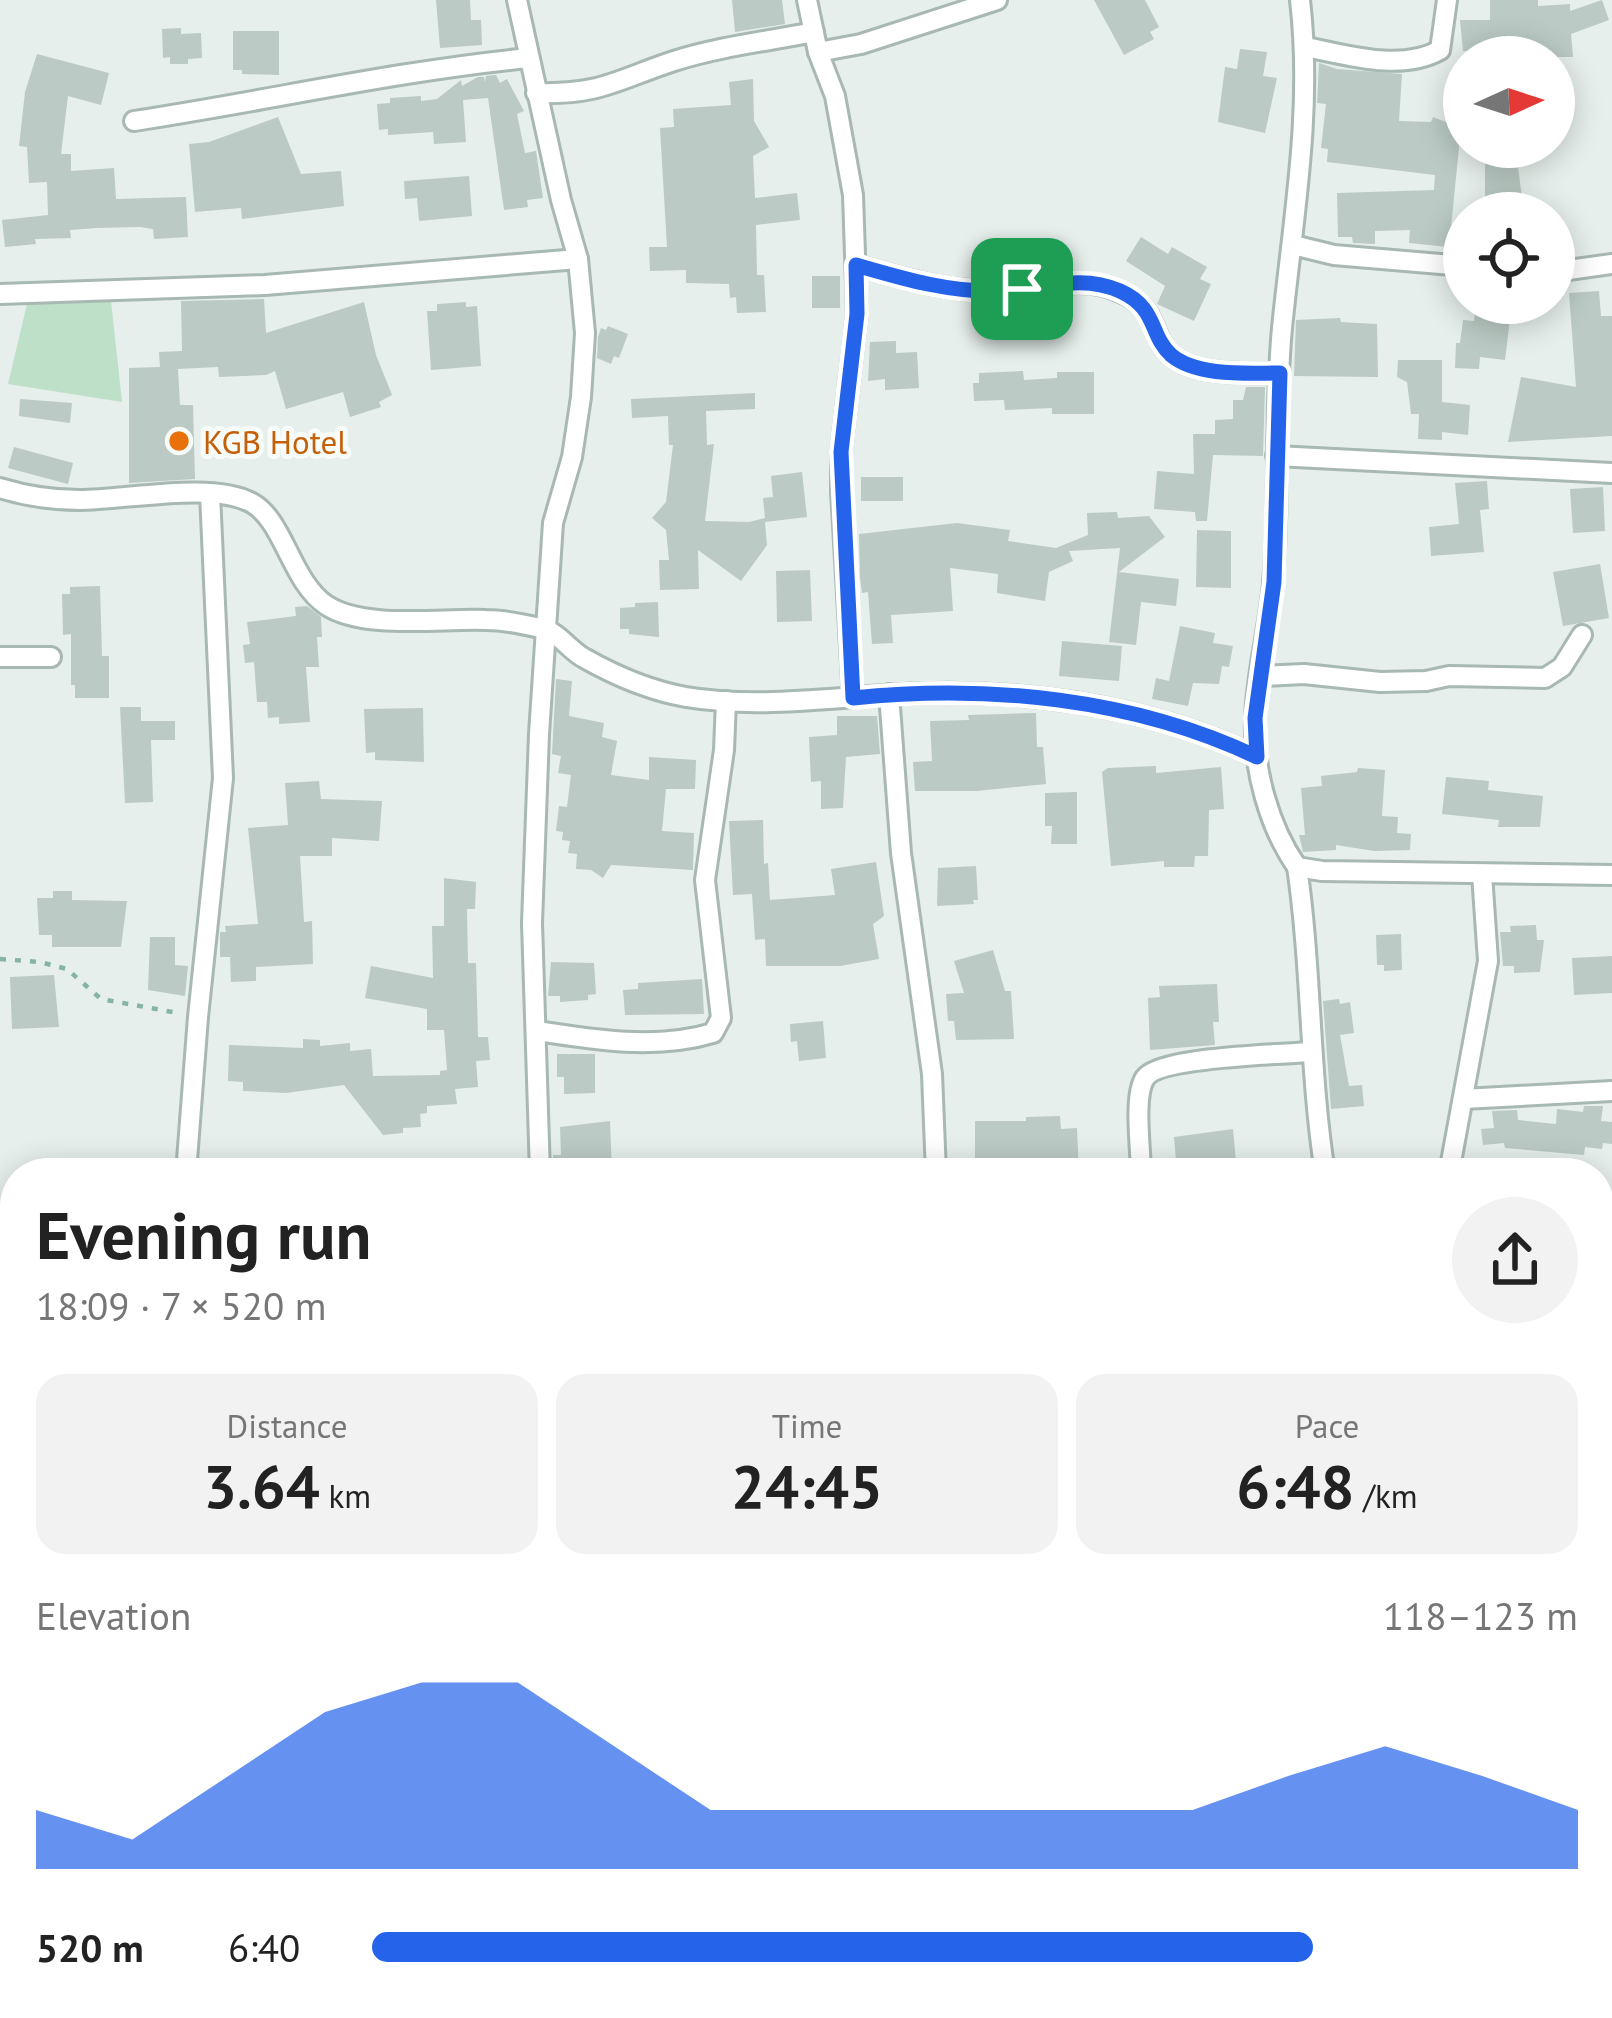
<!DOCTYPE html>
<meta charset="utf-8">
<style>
body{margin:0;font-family:"PT Sans",sans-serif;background:#f2f2f2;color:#222;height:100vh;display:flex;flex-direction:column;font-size:45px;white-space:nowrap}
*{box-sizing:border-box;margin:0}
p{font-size:39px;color:#767676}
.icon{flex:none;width:66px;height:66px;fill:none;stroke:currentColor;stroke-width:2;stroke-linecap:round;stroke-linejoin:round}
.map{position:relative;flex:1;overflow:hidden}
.panel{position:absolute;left:0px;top:1158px;width:1614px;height:861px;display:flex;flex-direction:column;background:#fff;border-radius:48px 48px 0 0;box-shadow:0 6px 30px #0003}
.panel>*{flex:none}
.needle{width:78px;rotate:87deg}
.fabs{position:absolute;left:1443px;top:36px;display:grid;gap:24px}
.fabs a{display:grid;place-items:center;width:132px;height:132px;border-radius:50%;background:#fff;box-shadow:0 6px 30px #0003;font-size:60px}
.pin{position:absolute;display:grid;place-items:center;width:102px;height:102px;color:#fff;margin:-51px;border-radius:24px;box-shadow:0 6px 18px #0006}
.round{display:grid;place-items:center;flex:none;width:126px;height:126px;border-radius:63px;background:#f2f2f2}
.overview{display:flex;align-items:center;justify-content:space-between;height:204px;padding:0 36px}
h1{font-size:66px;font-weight:700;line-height:90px}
.stats{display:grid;grid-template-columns:repeat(3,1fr);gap:18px;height:204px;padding:12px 36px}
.stats div{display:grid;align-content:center;border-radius:30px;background:#f2f2f2;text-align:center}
.stats b{font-size:60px;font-weight:700}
.stats small{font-size:33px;font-weight:400}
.stats p{font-size:33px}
.chart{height:336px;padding:24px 36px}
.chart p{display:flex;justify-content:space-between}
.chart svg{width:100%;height:216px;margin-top:12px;fill:#2563eb;opacity:.7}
ul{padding:0 36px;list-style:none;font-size:39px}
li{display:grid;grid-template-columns:192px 144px 1fr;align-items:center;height:90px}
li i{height:30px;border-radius:15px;background:#2563eb}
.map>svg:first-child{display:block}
.green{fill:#bfe0c8}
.building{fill:#bbcac4}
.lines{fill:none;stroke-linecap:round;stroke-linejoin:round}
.minor-casing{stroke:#a8b8b2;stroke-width:24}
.path{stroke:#86b3a5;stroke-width:4.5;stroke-dasharray:6 9;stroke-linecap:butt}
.minor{stroke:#fff;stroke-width:18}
.rail-casing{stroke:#5f7d75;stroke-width:10}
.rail{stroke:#f7fbf9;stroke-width:6;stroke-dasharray:18;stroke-linecap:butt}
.route-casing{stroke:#fff;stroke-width:24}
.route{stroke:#2563eb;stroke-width:15}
.food-dot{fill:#e8710a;stroke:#f7fbf9;stroke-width:4.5}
.labels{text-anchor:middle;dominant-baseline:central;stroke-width:10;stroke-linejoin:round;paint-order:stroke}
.food-label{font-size:33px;fill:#c56008;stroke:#f7fbf9;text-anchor:start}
</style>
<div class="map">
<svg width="1612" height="2018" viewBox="0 0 1612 2018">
<rect width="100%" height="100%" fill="#e6efeb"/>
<path class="green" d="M28 300 111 301 122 402 8 384Z"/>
<g class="building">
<path d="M436 0H470L471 20H481L482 45 440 48Z"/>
<path d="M732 0H782L785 24 735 32Z"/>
<path d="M1094 0H1145L1159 27 1150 32 1154 39 1124 55Z"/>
<path d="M1490 0H1538V6L1570 4V11L1602 0 1609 20 1571 34 1573 57H1518L1517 51H1463L1460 20H1490Z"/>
<path d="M181 28V34L201 33 202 58 188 59V64H170V57L163 58 162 29Z"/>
<path d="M233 31H279V75L242 74V70H233Z"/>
<path d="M1240 49 1267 52 1263 76 1277 78 1265 133 1218 122 1225 67 1237 69Z"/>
<path d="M37 54 109 73 101 105 68 96 61 154H71V171L114 168 116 199 186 197 188 237 154 239 153 229 140 227 96 228 70 230 71 238 35 239 36 244 5 247 2 220 48 215 47 182 29 183 27 147 19 146 25 92Z"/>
<path d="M1319 63 1337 69 1402 74 1399 121 1431 122 1433 117 1461 128 1449 247 1409 243 1410 230 1375 231V244L1353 243 1352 237H1338L1337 193 1434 190 1435 175 1327 162 1328 149 1321 148 1326 104 1317 103Z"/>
<path d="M496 75 500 83 507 79 524 111 517 114 525 153 536 151 543 198 527 200 528 207 504 210 488 98 463 100 466 142 434 144 433 132 388 135V129L379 130 377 104 390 103V98L421 96V101L437 99 461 80 462 86 478 77H484L485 82 486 76Z"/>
<path d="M753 79 754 121 769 147 753 156 755 198 797 193 800 220 756 225 757 275H764L766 312 737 313 736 297 730 298 729 284 686 283V270L650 271 649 247H667L660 128 674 127 673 109 731 105 729 82Z"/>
<path d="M278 117 301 174 341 171 344 206 242 219 241 208 195 212 189 144 209 142Z"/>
<path d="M1516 151 1524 213H1485V155Z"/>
<path d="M469 176 472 216 419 221 417 198 405 199 404 181Z"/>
<path d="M1141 237 1168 254 1172 247 1207 267 1200 279 1211 284 1194 321 1157 304 1165 286 1126 261Z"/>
<rect x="812" y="276" width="28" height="32"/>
<path d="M1599 291 1601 316H1612V436L1508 442 1521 377 1576 387 1569 293Z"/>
<path d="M264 299 266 333 364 302 376 355 392 395 379 402 381 407 350 417 343 392 286 409 275 371 266 375 219 377 218 367 178 369 180 405H193L195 479 129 483V368L160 367 159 352 182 351 181 301Z"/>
<path d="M466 302V307L477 306 481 366 431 370 427 311H437V304Z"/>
<path d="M1476 303H1512L1505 360 1480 357 1479 369 1455 368 1456 343H1460L1463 320 1474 321Z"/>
<path d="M1340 318 1341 322 1377 324 1378 377 1294 376 1296 320Z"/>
<path d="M608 326 628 334 619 358 614 356 611 364 597 358 598 337 601 328 606 330Z"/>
<path d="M896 341V353L917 352 919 388 885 390V379L868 381 870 342Z"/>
<path d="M1398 360H1442V402L1470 405 1468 435 1442 432V440L1418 439 1419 414H1411L1407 382 1397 377Z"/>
<path d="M1023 371 1024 380 1057 378V372H1094V414H1052V408L1005 410 1004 400 974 401 973 383H979V373Z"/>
<path d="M1246 387H1265L1263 456 1213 455 1207 521H1196L1195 512 1154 509 1157 471 1194 474 1193 434H1215V420L1233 419V400H1243Z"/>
<path d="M755 393V409L706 411 707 445 714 444 705 521 749 522 765 518 763 498 773 497 771 476 802 472 807 517 765 522 767 545 741 581 698 550 699 589 660 590 659 560H669L666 530 652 518 666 502 673 445H669L668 416 632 418 631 399Z"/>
<path d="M20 399 72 403 70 423 19 416Z"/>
<path d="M14 447 73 463 68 484 8 468Z"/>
<rect x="861" y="477" width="42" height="24"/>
<path d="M1487 481 1489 509 1480 510 1484 552 1431 556 1429 527 1459 524 1455 483Z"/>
<path d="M1603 487 1605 531 1573 533 1570 489Z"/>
<path d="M1117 512 1118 518 1149 516 1165 537 1119 572 1179 579 1176 606 1141 602 1136 645 1109 642 1120 548 1069 551 1073 561 1049 572 1045 601 997 593 998 574 950 568 953 611 891 615 893 643 872 644 868 592 862 593 860 577 859 534 957 523 1010 530 1008 541 1056 548 1088 535 1087 513Z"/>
<path d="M1197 530 1231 531V588L1196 587Z"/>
<path d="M1600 564 1609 618 1563 626 1553 572Z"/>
<path d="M810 570 812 621 777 622 776 571Z"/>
<path d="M100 586 102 656H109V698H75V685H71V634L63 635 62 594H70V587Z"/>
<path d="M658 602 659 637 629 634V629H620V608L635 607V603Z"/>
<path d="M307 606 321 617 322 637H317L319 667H306L310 722 279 724V717L268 718 267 702H257L254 662 245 663 243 645 250 644 247 622 296 616 295 607Z"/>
<path d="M1180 626 1215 633 1213 643 1233 646 1229 667 1222 666 1219 684 1193 683 1188 706 1152 699 1156 678 1169 681Z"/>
<path d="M1062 641 1122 646 1119 681 1059 676Z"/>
<path d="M556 679 572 681 569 716 604 723 602 737 617 741 611 775 649 780V757L696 760 695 789H666L662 831 694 833 693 870 611 865 603 878 591 870 576 869 577 854 568 853 570 841 562 840 563 832 556 831 559 806 567 807 571 775 558 773 561 756 552 754Z"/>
<path d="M120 707H141V721H175V740H151L153 802 125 803Z"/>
<path d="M423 708 424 762 375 760V752L366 753 364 709Z"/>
<path d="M1036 713 1037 747H1043L1046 784 977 791H915L913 762 932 761 930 721 969 720 968 715Z"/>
<path d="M837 716H877L880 754 846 757 843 808 821 809V781L811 782 809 737 837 735Z"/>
<path d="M1156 766V773L1221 767 1224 809 1209 810 1208 856H1195L1194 867H1164V861L1111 866 1102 772 1108 768Z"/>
<path d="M1358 768 1385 770 1382 816 1398 817 1397 833 1411 834 1410 850 1374 851 1336 845V850L1303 852 1299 835H1305L1301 788 1322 786 1321 776 1357 772Z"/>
<path d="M1446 777 1489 781 1488 790 1543 796 1540 827H1498L1499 820 1442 814Z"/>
<path d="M319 781 321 799 382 801 379 841 332 838V856H300L304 922 312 921 313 964 256 967V981L231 982 230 957H220V932H226L225 926 258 924 248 828 288 825 285 783Z"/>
<path d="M1077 792V844H1051L1052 826H1045V793Z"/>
<path d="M763 820 764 864 768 863 770 900 835 895 831 869 876 862 884 916 873 924 879 959 840 966H766L765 939 755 940 752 894 733 895 729 821Z"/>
<path d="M976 866 978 900H973L974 904 937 906 938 868Z"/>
<path d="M444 878 476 882 475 909H467L468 963H476L478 1037H488L490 1060 476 1061 478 1087 455 1089 457 1104 427 1106V1113L420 1114 421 1127 403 1128V1133L383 1135 344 1085 286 1093 243 1091V1082L228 1081 229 1045 303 1048V1039L320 1040V1046L350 1043V1051L371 1049 373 1076 440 1075V1071L447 1070 444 1030H427V1009L365 998 371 966 433 978 432 926H444Z"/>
<path d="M53 891H72V900L127 901 121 947H52V935H39L37 898H53Z"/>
<path d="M1536 925 1537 940H1544L1540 972 1514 973V966H1503L1500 932H1511L1510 926Z"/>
<path d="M1401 934 1402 970 1384 971V965H1377L1376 935Z"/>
<path d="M150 937H175V965L188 966 185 996 148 990Z"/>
<path d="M993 950 1005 991H1011L1014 1039 956 1040 954 1021H948L946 994 964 993 954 961Z"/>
<path d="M1612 956V993L1574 995 1572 958Z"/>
<path d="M551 962 594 963 596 994 588 995V1000L560 1002V996H548Z"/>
<path d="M54 975 59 1027 12 1029 10 977Z"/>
<path d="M702 979 704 1014 625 1015 623 990 638 989V983Z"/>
<path d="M1217 984 1219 1022H1213L1215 1045 1150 1050 1148 998 1160 997 1159 986Z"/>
<path d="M1339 999 1340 1004 1350 1002 1354 1033 1340 1035 1349 1086 1362 1085 1364 1106 1331 1109 1323 1001Z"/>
<path d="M823 1021 826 1058 799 1061 797 1041 791 1042 790 1024Z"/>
<path d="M557 1054H595V1093L564 1094V1077H557Z"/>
<path d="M1584 1106H1603L1601 1121 1612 1122V1144L1603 1143 1602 1149 1585 1147 1584 1155 1505 1148 1504 1143 1483 1145 1481 1129 1494 1128 1492 1111 1517 1110 1518 1120 1556 1124 1557 1109 1583 1112Z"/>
<path d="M1060 1116 1061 1129 1077 1128 1079 1173H1051L1054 1158 1010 1160V1165H975V1121H1026V1117Z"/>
<path d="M610 1121 612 1173H553V1155H561L560 1127Z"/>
<path d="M1233 1129 1237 1173H1177L1174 1137Z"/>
</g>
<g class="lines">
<defs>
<g id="minor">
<path d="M517 0 561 200 578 259 585 333 581 397 572 457 553 523 539 734 532 923 540 1173"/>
<path d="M807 0 818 52 835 96 853 195 857 314 841 452V491L853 698"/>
<path d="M1300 0C1313 111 1293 218 1282 328 1274 413 1280 499 1273 584 1269 629 1256 675 1255 720 1253 769 1269 827 1297 867L1322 871 1612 875"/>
<path d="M1306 47C1347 55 1401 72 1440 50L1447 0"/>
<path d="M818 52 861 44 997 0"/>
<path d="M536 93C601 95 616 80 674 61 718 47 768 41 814 32"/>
<path d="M134 121C266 101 396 71 529 58"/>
<path d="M1293 245 1334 255 1464 266"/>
<path d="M856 265C904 279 952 293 1002 291 1045 290 1078 273 1120 292 1159 308 1149 335 1171 355 1197 377 1249 373 1280 373"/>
<path d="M1554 272 1612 264"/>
<path d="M0 294 265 285 578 259"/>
<path d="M1276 456 1612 473"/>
<path d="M0 488C26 496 53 500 80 500 125 500 213 481 252 503 284 521 291 581 326 605 363 630 442 618 486 620 504 620 523 624 540 628 558 631 569 650 584 658 614 675 652 691 686 697 752 708 819 699 885 695 1010 686 1144 703 1257 757"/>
<path d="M0 657H51"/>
<path d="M1262 676 1304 674 1380 682 1426 681 1449 676 1545 678 1562 667 1582 635"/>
<path d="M889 694 901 853 932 1074 936 1173"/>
<path d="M1297 867C1312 969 1309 1071 1325 1173"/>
<path d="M537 1031C594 1040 656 1050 713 1033L721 1018 705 880 724 750 726 701"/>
<path d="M1463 1099 1612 1091"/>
<path d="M186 1173 198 1017 223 778 210 494"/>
<path d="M1141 1173C1141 1151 1133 1096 1145 1078 1159 1057 1282 1054 1312 1052"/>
<path d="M1449 1173 1488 961 1482 874"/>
<path d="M1599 1295 1612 1294"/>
<path d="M0 1809 15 1711"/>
<path d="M0 1970 15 1972"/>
<path d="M321 2004 391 2018"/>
<path d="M708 2004 730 2018"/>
<path d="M410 2018 416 2004"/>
</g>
</defs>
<use href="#minor" class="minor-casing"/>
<g class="path">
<path d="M0 959 40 962 67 969 101 999 178 1013"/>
<path d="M135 2018 137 2004"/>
<path d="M916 2018 925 2004"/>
<path d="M1361 2018 1365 2004"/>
</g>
<use href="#minor" class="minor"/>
<defs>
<g id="rail">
<path d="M0 1226 15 1228"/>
<path d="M1599 1356 1612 1357"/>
</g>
</defs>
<use href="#rail" class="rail-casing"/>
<use href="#rail" class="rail"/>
</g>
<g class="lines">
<defs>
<path id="route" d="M856 265C904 279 951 293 1002 291 1045 290 1078 273 1120 291 1158 308 1149 335 1171 355 1197 377 1249 373 1280 373L1274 582 1255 718 1257 757C1133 698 988 684 853 698L841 452 857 314Z"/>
</defs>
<use href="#route" class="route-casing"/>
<use href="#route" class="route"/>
</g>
<circle class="food-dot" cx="179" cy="441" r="12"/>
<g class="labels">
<g class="food-label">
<text x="203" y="441">KGB Hotel</text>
</g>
</g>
</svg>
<div class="fabs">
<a><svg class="needle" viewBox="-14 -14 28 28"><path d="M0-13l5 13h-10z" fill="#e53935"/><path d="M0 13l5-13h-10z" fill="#767676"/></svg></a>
<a><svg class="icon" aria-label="locate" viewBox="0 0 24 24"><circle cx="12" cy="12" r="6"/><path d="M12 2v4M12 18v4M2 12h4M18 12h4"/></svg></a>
</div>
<div class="pin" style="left:1022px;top:289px;background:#1e9e55"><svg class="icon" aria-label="arrive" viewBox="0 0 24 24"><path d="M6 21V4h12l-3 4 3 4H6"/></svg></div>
<section class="panel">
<div class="overview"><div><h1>Evening run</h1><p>18:09 · 7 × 520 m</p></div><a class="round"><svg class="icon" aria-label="share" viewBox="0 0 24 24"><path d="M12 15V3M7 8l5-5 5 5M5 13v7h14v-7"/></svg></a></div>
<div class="stats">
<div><p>Distance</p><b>3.64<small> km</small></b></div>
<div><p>Time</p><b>24:45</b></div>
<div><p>Pace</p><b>6:48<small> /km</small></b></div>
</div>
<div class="chart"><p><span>Elevation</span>118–123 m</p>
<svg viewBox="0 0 160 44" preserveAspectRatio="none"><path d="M0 44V32L10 38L20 25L30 12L40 6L50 6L60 19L70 32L80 32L90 32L100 32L110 32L120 32L130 25L140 19L150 25L160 32V44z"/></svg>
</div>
<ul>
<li><b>520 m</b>6:40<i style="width:78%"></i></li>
</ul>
</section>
</div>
